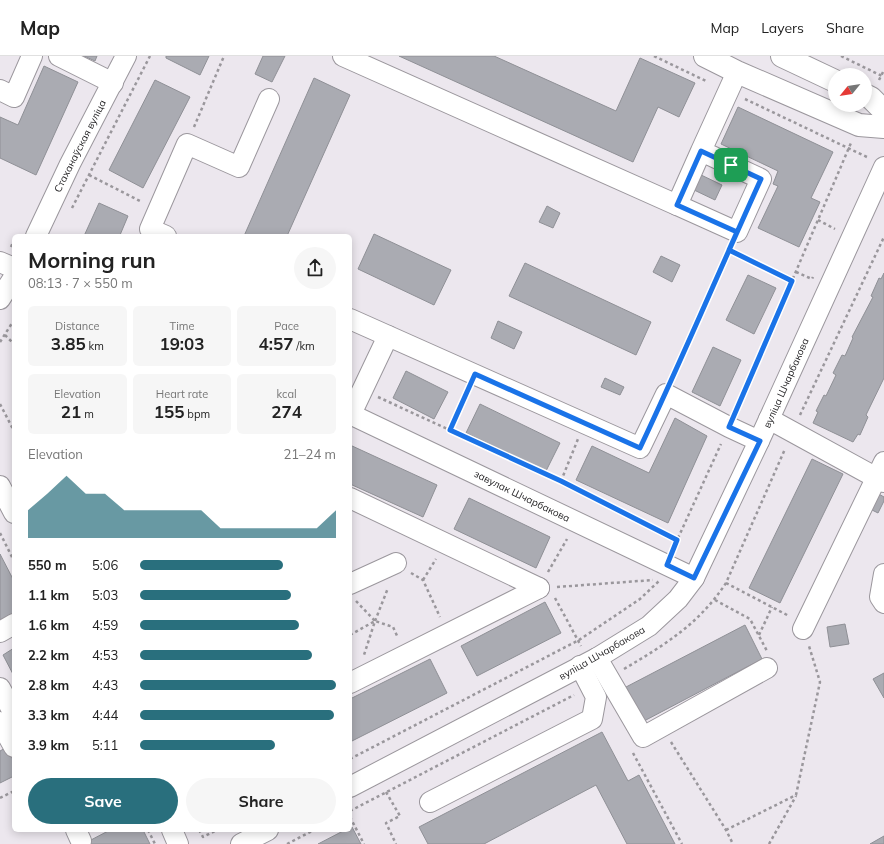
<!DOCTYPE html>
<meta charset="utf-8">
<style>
body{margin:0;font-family:Mulish,sans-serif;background:#f6f6f6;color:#222;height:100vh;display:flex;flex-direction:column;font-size:15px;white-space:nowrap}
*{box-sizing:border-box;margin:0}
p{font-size:13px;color:#767676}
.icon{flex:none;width:22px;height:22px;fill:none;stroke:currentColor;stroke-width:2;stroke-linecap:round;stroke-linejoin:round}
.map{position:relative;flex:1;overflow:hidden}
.side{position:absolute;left:12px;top:178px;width:340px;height:598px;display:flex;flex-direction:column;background:#fff;border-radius:6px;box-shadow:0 2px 10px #0003}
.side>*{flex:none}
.needle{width:26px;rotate:240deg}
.fabs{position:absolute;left:828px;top:12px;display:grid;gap:8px}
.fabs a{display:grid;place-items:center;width:44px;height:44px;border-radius:50%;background:#fff;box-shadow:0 2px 10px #0003;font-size:20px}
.pin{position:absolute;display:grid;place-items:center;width:34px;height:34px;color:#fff;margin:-17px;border-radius:8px;box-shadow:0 2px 6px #0006}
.round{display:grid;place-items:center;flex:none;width:42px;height:42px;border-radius:21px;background:#f6f6f6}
.head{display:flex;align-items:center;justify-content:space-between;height:68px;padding:0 16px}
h1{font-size:22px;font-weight:700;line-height:30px}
.metrics{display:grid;grid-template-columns:repeat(3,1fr);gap:6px;height:68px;padding:4px 16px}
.metrics div{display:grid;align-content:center;border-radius:6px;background:#f6f6f6;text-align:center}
.metrics b{font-size:17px;font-weight:700}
.metrics small{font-size:11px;font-weight:400}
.metrics p{font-size:11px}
.chart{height:112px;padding:8px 16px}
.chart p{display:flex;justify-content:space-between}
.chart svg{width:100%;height:72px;margin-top:4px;fill:#296f7d;opacity:.7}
.action{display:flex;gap:8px;margin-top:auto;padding:8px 16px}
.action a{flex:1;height:46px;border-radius:24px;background:#296f7d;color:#fff;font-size:16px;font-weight:700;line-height:46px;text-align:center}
.action a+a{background:#f6f6f6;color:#222}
ul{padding:0 16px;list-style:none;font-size:13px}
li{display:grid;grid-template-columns:64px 48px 1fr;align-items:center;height:30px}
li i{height:10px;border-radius:5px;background:#296f7d}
header{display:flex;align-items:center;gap:24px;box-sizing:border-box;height:56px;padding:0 20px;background:#fff;border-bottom:1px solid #e0e0e0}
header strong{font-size:19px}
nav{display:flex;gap:22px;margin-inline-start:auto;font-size:14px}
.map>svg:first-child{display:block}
.building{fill:#aaabb2;stroke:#8f9096}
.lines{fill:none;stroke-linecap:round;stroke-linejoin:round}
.minor-casing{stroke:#9b979d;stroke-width:22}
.major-casing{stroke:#9b979d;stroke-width:24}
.path{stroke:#9a979c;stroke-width:2.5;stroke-dasharray:3 3;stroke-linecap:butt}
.minor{stroke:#fff;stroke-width:20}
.major{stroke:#fff;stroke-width:22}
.route-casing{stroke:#fff;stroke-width:8}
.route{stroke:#1a73e8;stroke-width:5}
.labels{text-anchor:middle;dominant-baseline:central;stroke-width:4;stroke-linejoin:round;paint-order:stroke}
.street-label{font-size:10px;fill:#1e1d1f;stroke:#fff}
</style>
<header>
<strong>Map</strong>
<nav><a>Map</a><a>Layers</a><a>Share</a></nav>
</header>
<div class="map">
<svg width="884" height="788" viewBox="0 0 884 788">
<rect width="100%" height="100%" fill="#ece7ee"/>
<g class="building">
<path d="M84 0H97L95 5Z"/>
<path d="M166 0H209L200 19 166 2Z"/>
<path d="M263 0H285L272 26 255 18Z"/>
<path d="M399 0H494L616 55 640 2 695 27 679 61 658 51 633 106Z"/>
<path d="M44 10 78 26 36 119 0 102V61L18 69Z"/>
<path d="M314 22 350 39 287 180H244Z"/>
<path d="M155 24 190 41 143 132 109 114Z"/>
<path d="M738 51 833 96 811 142 820 146 799 191 758 172 778 130 773 128 778 115 721 88Z"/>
<path d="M699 118 722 129 715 144 692 133Z"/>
<path d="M99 147 128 160 120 179 122 180H84Z"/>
<path d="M547 150 560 157 553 172 539 166Z"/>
<path d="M374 178 451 214 434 249 358 213Z"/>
<path d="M661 200 680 209 672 226 653 216Z"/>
<path d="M525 207 651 266 636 299 509 240Z"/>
<path d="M884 217V322L866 359 868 361 860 379 858 378 853 386 813 367 818 356 816 355 824 339 826 340 836 319 833 317 842 299 845 300 853 282 852 281 873 241 871 240 879 222 881 223Z"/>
<path d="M748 219 776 232 754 278 726 264Z"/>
<path d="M498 265 522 276 514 293 491 282Z"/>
<path d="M713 291 741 304 720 350 692 336Z"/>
<path d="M406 315 448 336 434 363 393 342Z"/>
<path d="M605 322 624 331 620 339 601 331Z"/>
<path d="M480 348 560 387 546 415 466 377Z"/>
<path d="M675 362 707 380 668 467 576 424 592 390 649 417Z"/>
<path d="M350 389 437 429 423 461 350 428Z"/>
<path d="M812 403 843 418 780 547 749 532Z"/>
<path d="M877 437 884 441V445L878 457 870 453Z"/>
<path d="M469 442 550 481 536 512 454 473Z"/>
<path d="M0 498 14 525V557L0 564Z"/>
<path d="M545 546 561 577 477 620 461 590Z"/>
<path d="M845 568 849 588 830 591 827 571Z"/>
<path d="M745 569 762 603 644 665 626 631Z"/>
<path d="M14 592V620L3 599Z"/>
<path d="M430 603 447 637 350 686V643Z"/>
<path d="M884 617V642L873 623Z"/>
<path d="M602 676 628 725 639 719 675 788H627L596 729 484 788H428L419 771Z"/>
<path d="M7 691 14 706V720L0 727V695Z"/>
<path d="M352 771 361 788H318L345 774H350V772Z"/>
<path d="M110 774H143L150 788H91L89 785Z"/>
<path d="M884 780V788H870Z"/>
</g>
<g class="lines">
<defs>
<g id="minor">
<path d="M59 0 113 27"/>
<path d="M343 0 677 149"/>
<path d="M0 34 14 41 32 0"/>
<path d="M701 95 677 149 737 176 761 123 701 95 737 16"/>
<path d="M36 180 70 108 126 0"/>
<path d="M166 180 150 173 187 88 239 111 269 43"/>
<path d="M0 206 14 212"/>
<path d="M0 243 14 221"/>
<path d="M350 263 640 392 666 338 729 371 759 385"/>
<path d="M350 358 694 522"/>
<path d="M351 358 388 280"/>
<path d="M769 363 884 426"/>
<path d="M0 430 14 457"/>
<path d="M350 442 539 532"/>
<path d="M884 518 880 541 884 547"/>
<path d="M350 528 396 507"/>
<path d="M803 573 884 406"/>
<path d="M0 576 14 568"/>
<path d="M597 602 643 681 767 612"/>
<path d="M350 627 539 532"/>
<path d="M0 632 14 658"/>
<path d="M0 666 14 691"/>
<path d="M350 731 597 602 649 570 678 543 694 522 759 385 884 111"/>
<path d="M430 746 592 663 596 641 580 610"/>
<path d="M76 774 81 785"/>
<path d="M172 774 178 788"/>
<path d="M241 788 268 774"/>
</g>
<g id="major">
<path d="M705 0 737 16 859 69 884 71"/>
<path d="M782 0 835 25"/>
<path d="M865 39 871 42 884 55"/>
</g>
</defs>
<use href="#minor" class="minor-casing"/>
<use href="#major" class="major-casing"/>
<g class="path">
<path d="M654 0 708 26"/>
<path d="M841 0 884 21"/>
<path d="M879 24 884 14"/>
<path d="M745 43 869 102"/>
<path d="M194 71 224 0"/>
<path d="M89 119 142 146"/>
<path d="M72 152 150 0"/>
<path d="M818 164 835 173"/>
<path d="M11 191 14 184"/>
<path d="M731 195 792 225"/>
<path d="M796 216 812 223 813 221"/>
<path d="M5 279 14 288"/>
<path d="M0 286 14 264"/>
<path d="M673 321 730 192"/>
<path d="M378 341 561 425 677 484"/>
<path d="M0 348 14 375"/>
<path d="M736 355 851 87"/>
<path d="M800 359 884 181"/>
<path d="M450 374 467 335"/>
<path d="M561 425 578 383"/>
<path d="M0 477 14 505"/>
<path d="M673 493 721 388"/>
<path d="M548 516 567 483"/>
<path d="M411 517 423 524 440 561"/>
<path d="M423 524 436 503"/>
<path d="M726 527 789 560"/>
<path d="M557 531 653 524"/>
<path d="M555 542 581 590"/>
<path d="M715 544 750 563 767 595"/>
<path d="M356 545 375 565 364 599"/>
<path d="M375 565 388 532"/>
<path d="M350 579 375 565 393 571 398 582"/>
<path d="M759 579 772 551"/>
<path d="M624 613C666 588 699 568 726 527L785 393"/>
<path d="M671 686 726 774 733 788"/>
<path d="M633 697 682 788"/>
<path d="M350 703 579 584 640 543 659 525"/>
<path d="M386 736 400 760 386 767 396 788"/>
<path d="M0 742 14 735"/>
<path d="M350 755 574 639"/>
<path d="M350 761 364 788"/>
<path d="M148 774 155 788"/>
<path d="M199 774 203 781 217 774"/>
<path d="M726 774 796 739 820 626 809 590"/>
<path d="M287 788 314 774"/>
<path d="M769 788 796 740"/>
</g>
<use href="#minor" class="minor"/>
<use href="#major" class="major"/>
</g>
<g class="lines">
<defs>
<path id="route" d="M731 109 761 123C720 213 682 303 640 392L475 318 450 374 561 425 677 484 667 509 694 522 760 385 729 371 792 225 729 194 737 176 677 149 701 95 731 109"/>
</defs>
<use href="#route" class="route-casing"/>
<use href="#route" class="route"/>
</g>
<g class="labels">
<g class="street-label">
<text transform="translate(80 90) rotate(-63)">Стаханаўская вуліца</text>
<text transform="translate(786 327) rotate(-66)">вуліца Шчарбакова</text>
<text transform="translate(522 440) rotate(26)">завулак Шчарбакова</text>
<text transform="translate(602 597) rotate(-30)">вуліца Шчарбакова</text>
</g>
</g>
</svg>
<div class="fabs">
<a><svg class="needle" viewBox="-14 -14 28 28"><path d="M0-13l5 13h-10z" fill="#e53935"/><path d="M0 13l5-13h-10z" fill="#767676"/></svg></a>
</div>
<div class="pin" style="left:731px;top:109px;background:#1e9e55"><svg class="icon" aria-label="arrive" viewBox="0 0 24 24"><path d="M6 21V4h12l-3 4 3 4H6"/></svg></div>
<section class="side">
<div class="head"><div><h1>Morning run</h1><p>08:13 · 7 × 550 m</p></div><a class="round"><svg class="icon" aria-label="share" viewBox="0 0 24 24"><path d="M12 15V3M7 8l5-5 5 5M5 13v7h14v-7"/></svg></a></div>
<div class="metrics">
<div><p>Distance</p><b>3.85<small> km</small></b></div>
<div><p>Time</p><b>19:03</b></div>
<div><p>Pace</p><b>4:57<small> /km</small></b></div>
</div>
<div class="metrics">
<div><p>Elevation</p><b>21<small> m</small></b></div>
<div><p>Heart rate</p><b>155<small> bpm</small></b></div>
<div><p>kcal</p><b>274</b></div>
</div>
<div class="chart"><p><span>Elevation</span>21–24 m</p>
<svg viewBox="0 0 160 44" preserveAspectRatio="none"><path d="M0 44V27L10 17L20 6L30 17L40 17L50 27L60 27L70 27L80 27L90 27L100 38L110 38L120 38L130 38L140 38L150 38L160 27V44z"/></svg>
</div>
<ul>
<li><b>550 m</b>5:06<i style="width:73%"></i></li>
<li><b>1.1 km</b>5:03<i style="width:77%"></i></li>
<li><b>1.6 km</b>4:59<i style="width:81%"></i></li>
<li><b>2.2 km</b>4:53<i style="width:88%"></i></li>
<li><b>2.8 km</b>4:43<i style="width:100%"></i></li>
<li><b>3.3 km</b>4:44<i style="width:99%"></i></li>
<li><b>3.9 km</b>5:11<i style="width:69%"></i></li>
</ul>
<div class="action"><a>Save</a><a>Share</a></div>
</section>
</div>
